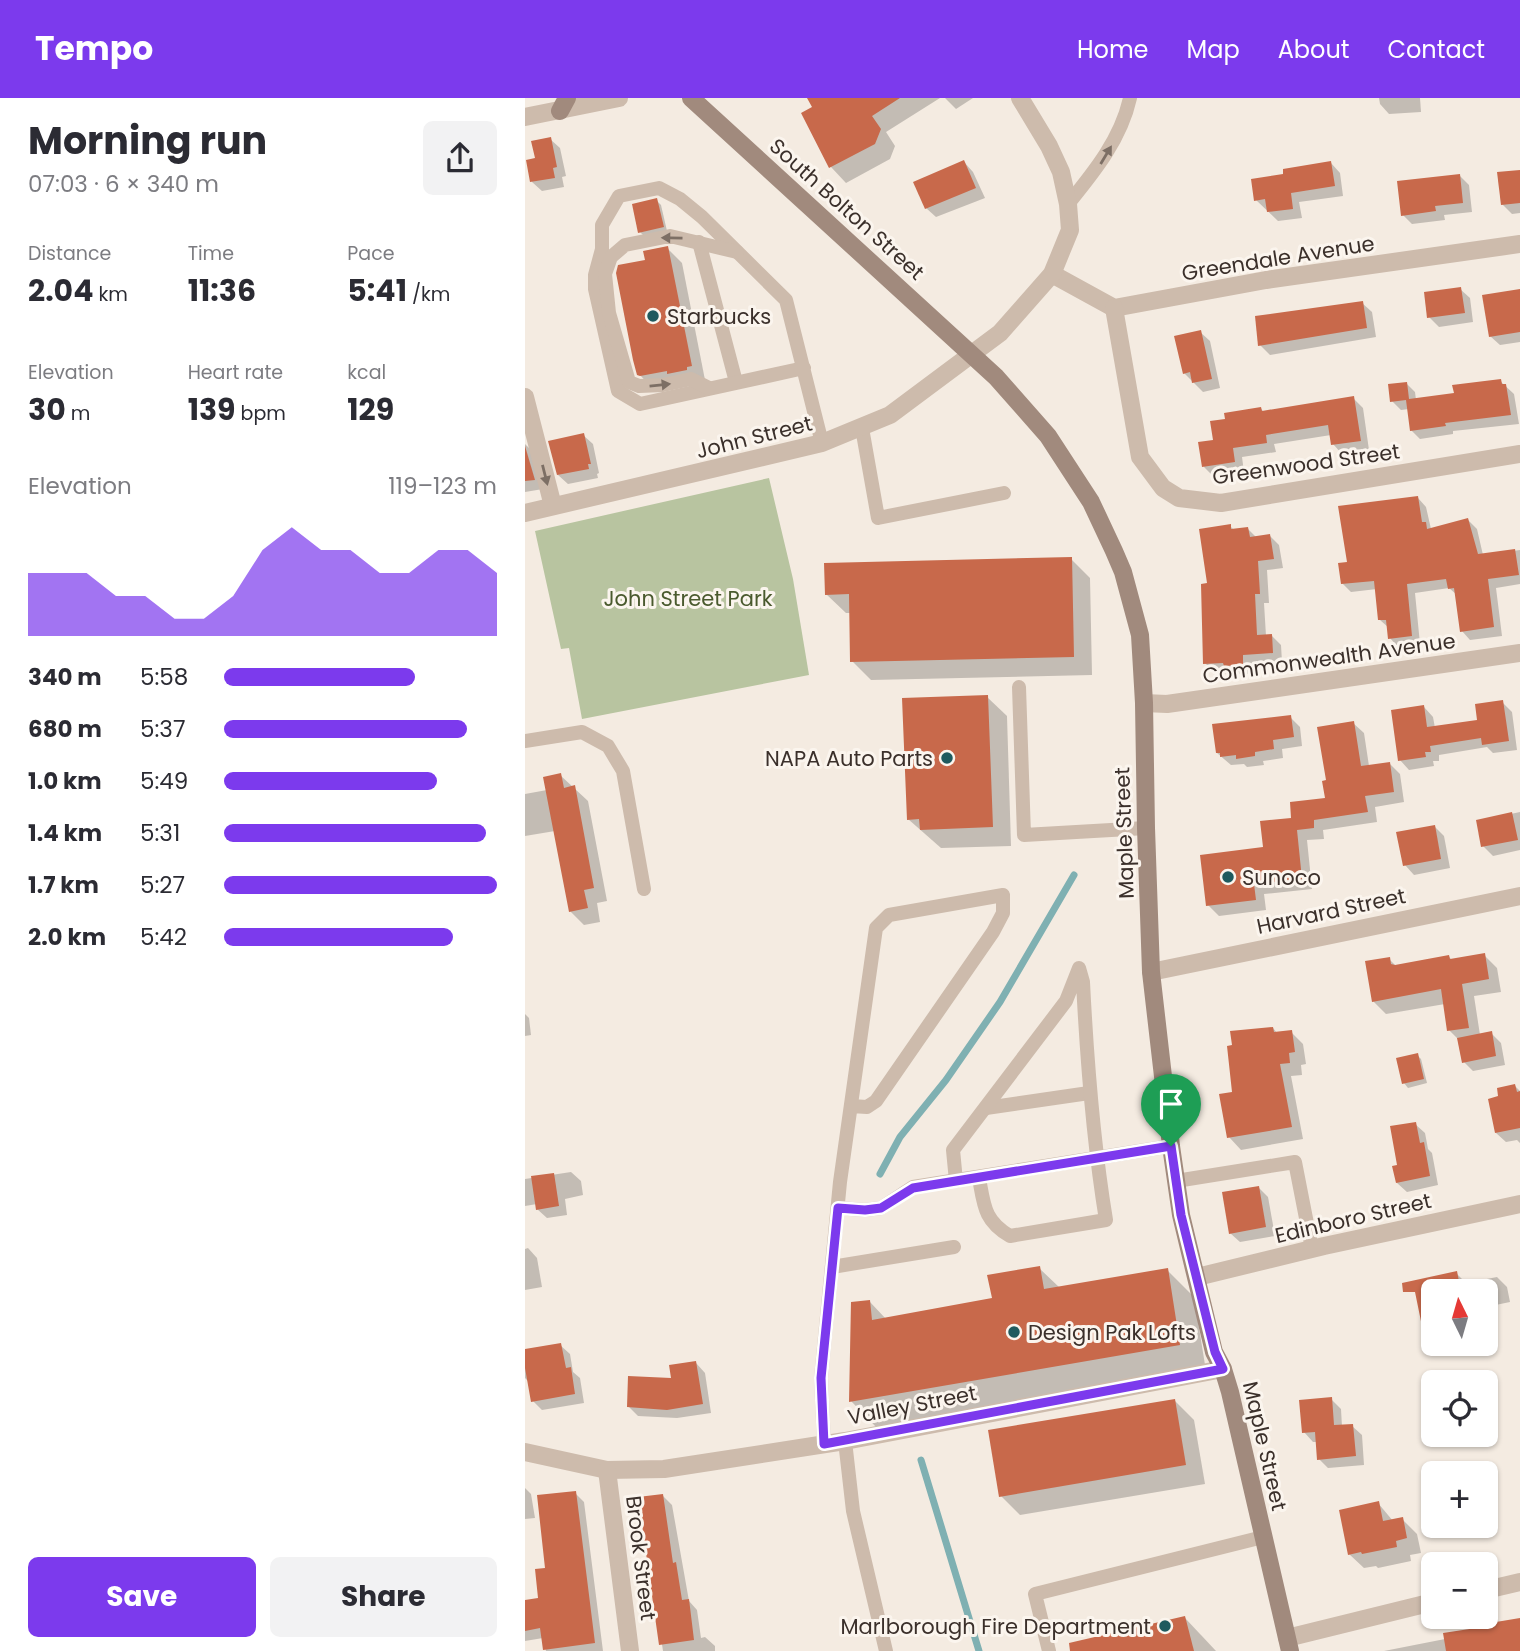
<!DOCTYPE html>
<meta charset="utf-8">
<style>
body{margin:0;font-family:Poppins,sans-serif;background:#f2f2f3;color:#2b2b33;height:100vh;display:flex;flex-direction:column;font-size:26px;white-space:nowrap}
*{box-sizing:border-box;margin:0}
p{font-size:23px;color:#7c7c81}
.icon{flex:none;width:38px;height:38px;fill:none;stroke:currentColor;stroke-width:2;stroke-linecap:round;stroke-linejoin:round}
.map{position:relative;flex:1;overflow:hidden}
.side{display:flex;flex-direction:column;background:#fff;width:525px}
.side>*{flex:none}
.needle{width:46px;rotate:355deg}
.buttons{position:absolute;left:896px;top:1181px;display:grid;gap:14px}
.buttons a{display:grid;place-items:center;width:77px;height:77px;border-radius:10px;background:#fff;box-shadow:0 2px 5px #0004;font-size:35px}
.pin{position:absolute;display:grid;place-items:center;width:60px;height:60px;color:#fff;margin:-72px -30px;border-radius:50% 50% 50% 0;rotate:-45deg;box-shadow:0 0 7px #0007}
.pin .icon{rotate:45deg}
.round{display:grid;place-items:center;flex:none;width:74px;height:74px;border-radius:10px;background:#f2f2f3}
.head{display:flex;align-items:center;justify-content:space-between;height:119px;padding:0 28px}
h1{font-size:38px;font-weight:700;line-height:52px}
.stats{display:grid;grid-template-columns:repeat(3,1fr);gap:10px;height:119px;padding:7px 28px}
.stats div{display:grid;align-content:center}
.stats b{font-size:30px;font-weight:700}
.stats small{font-size:19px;font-weight:400}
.stats p{font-size:19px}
.chart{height:196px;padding:14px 28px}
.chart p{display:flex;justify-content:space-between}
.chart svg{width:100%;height:126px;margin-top:7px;fill:#7c3aed;opacity:.7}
.cta{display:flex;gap:14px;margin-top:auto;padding:14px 28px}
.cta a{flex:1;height:80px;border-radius:10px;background:#7c3aed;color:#fff;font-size:28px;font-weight:700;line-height:80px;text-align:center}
.cta a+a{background:#f2f2f3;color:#2b2b33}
ul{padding:0 28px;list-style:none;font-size:23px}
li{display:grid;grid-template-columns:112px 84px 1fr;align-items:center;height:52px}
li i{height:18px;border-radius:9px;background:#7c3aed}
header{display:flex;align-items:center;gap:42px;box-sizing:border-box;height:98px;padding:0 35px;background:#7c3aed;color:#fff}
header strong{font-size:33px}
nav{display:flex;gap:38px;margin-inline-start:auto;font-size:24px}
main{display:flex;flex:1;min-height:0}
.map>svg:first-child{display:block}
.green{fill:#b8c4a0}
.shadow{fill:#0003}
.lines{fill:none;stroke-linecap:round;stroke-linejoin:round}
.stream{stroke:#7fb0b2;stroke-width:7}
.building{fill:#c8694b}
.service{stroke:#cdbbac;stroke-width:14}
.minor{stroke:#cdbbac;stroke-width:18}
.tertiary{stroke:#cdbbac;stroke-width:18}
.secondary{stroke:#a18a7d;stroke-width:18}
.oneway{fill:#7d6f65}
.route-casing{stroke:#fff;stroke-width:14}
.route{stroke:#7c3aed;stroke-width:9}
.poi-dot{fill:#1f5a5e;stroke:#fbf5ee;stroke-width:2.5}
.labels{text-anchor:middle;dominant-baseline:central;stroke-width:6;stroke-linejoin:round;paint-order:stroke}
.street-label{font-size:21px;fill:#3b302b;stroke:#fbf5ee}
.poi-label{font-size:21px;fill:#3b302b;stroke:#fbf5ee;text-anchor:start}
.park-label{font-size:21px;fill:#4a5a2e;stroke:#fbf5ee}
</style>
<header>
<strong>Tempo</strong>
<nav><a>Home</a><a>Map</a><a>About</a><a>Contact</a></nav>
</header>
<main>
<section class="side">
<div class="head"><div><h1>Morning run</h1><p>07:03 · 6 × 340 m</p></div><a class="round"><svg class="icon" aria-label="share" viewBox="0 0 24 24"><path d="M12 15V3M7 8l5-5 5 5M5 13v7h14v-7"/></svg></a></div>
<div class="stats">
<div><p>Distance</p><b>2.04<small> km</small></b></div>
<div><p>Time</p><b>11:36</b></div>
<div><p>Pace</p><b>5:41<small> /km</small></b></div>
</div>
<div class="stats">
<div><p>Elevation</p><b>30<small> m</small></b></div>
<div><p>Heart rate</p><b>139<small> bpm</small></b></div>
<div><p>kcal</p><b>129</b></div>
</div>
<div class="chart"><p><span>Elevation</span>119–123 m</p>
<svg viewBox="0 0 160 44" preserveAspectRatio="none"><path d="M0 44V22L10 22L20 22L30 30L40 30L50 38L60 38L70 30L80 14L90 6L100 14L110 14L120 22L130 22L140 14L150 14L160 22V44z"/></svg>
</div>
<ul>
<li><b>340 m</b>5:58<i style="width:70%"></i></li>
<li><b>680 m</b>5:37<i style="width:89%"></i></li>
<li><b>1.0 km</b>5:49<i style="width:78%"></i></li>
<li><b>1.4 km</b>5:31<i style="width:96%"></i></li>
<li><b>1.7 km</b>5:27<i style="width:100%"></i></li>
<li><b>2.0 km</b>5:42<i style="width:84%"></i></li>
</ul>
<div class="cta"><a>Save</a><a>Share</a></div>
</section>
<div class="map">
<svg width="995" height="1553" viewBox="0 0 995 1553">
<rect width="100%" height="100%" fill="#f4ebe1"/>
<path class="green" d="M244 380 268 481 284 577 57 621 44 550 36 551 10 433Z"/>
<g class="shadow">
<path d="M284 0H415L361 34 370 48 365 61 321 85 306 69 278 15 289 10Z"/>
<path d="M420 0H448L431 11Z"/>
<path d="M854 0H895L896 14 864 16 855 6Z"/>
<path d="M25 41 35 50 41 78 37 79 39 89 17 93 7 84 12 62Z"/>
<path d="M439 64 448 74 460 100 411 119 401 110Z"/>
<path d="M806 65 815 75 818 98 774 104 777 120 753 123 731 102 760 78Z"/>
<path d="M995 73V115L987 116 977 106Z"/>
<path d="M934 77 944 87 947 114 919 117 920 122 887 126 878 117Z"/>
<path d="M131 102 136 107 142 133 119 138 115 134Z"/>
<path d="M142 150 157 165 180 282 128 291 114 276 122 163Z"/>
<path d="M935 191 945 200 948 224 914 229 904 219Z"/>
<path d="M995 193V244L975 247 965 238Z"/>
<path d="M837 205 847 214 851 239 745 257 735 247Z"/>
<path d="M675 234 685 243 695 290 678 294 659 275Z"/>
<path d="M975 283 989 296 994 326 928 333V336L895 341 886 332 884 311 876 312 867 303 881 285 890 294 891 302 931 297Z"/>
<path d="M828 300 838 310 844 352 817 356 808 346 806 337 749 346 751 354 717 359 719 374 688 378 679 369 690 343 736 311 739 314Z"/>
<path d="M58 337 68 346 74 375 72 376 73 380 43 386 33 377Z"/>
<path d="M0 346 8 354 18 391 0 394Z"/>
<path d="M893 400 901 409 906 431 943 422 952 431 958 457 995 452V486L971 490 977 538 945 542 937 533 932 497 924 490 890 495 895 546 873 549 865 540 864 530 855 522 852 491 826 494 817 485 824 465Z"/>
<path d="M705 428 710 433 723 431 732 440 745 438 754 447 758 470 742 472 744 505H739L741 538 746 537 756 547 757 564 726 566 727 576 690 575 680 565 684 487Z"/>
<path d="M546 461 565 480 567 577 346 582 327 563 326 515H321L301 496Z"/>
<path d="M462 599 482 618 486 748 416 750 383 721Z"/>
<path d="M977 604 987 614 992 652 968 655 962 649 914 657V663H908L909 668 884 672 875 662 899 609 908 619 910 630 954 624Z"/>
<path d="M765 619 775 629 777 648 757 651 758 660 738 663 739 667 722 669 719 666 706 667 692 655Z"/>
<path d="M828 625 839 635 844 668 864 665 875 676 879 704 850 709 852 724 798 732 799 741 782 742 787 791 739 796 741 812 694 818 683 807 768 721 802 701 803 684Z"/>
<path d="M35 677 63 703 82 803 72 805 75 824 59 827 45 813 30 733 0 738V696L22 692Z"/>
<path d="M995 714V752L968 758 958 748 953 723Z"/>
<path d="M910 729 919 738 925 770 889 777 880 767Z"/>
<path d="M959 857 972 870 976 894 949 898 955 937 966 935 976 945 980 967 948 973 939 964 935 943 924 932 920 906 861 916 848 903 864 861 872 869 924 859 928 863Z"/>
<path d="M0 916 4 920 6 937 0 938Z"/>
<path d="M748 930 752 935 766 934 778 946 781 966 776 967 777 977 766 978 778 1041 716 1052 704 1039 709 995Z"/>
<path d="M892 957 896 961 902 985 883 990 879 985Z"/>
<path d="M990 988 995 993V1045L992 1042 981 1044 971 1035 975 1000Z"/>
<path d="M890 1026 900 1035 903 1051 907 1055 913 1087 882 1094 872 1085 874 1068Z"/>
<path d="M46 1074 56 1083 58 1097 40 1101 42 1117 22 1120 12 1111V1106L0 1108V1081Z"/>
<path d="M734 1090 743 1099 750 1138 715 1144 705 1135Z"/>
<path d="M3 1150 12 1160 17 1189 0 1192V1151Z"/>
<path d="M514 1170 535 1190 642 1172 669 1199 681 1273 352 1330 326 1303 345 1204 361 1221 469 1201Z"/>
<path d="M931 1175 941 1185 972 1179 982 1189 985 1204 961 1209V1194H908V1221H905L890 1184Z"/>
<path d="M35 1247 45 1256 48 1274 55 1280 59 1305 17 1312 8 1303 5 1285 0 1280V1253Z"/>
<path d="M171 1265 180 1275 186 1315 152 1320 113 1318 104 1309Z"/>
<path d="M806 1301 816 1311 817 1329 827 1328 837 1337 839 1367 803 1370 794 1361 792 1344H788L779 1334Z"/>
<path d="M650 1303 669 1322 680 1386 495 1417 476 1398Z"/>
<path d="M934 1371 939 1376H915Z"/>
<path d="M0 1390 6 1396 10 1420 0 1421Z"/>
<path d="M50 1395 59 1404 78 1553H21L18 1540 0 1543V1504L15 1502 22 1471Z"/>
<path d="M138 1398 147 1407 164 1503 172 1512 176 1540 180 1539 190 1548V1553H138L115 1401Z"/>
<path d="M853 1405 868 1423 877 1421 892 1436 896 1455 885 1457 886 1463 853 1470 851 1468 839 1470 824 1456Z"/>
<path d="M921 1428H955L957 1433 931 1439Z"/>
<path d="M660 1520 691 1553H562Z"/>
<path d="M995 1522V1553H859L920 1541Z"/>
</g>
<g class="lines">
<g class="stream">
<path d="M355 1076 375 1039 421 982 475 904 549 777"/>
<path d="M396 1362 454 1553"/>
</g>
</g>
<g class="building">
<path d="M282 0H375L347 18 356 31 350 46 304 70 276 15 287 9Z"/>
<path d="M26 39 32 69 28 70 30 80 5 84 1 62 10 60 6 43Z"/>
<path d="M439 62 451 90 400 111 388 84Z"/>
<path d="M806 63 810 88 766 95 768 111 742 114 740 101 729 103 726 81 758 76V71Z"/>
<path d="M995 72V105L976 107 972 74Z"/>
<path d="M935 76 938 105 910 108 911 113 876 118 872 83Z"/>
<path d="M132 100 139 129 113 135 107 106Z"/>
<path d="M143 148 167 268 162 269V272L142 276V273L115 278 112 277 108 262 91 175 93 167 120 162 118 153Z"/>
<path d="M936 189 940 215 902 220 899 194Z"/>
<path d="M995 191V234L964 239 957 197Z"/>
<path d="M838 203 842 230 733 248 730 218Z"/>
<path d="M676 232 687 281 667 285 665 274 658 276 649 238Z"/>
<path d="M976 281 977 286H981L986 317 920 325 921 328 885 333 881 302 865 304 863 286 882 284 884 301 929 295 927 287Z"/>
<path d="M829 298 836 343 806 347 803 327 741 337 742 345 708 350 710 364 677 369 673 344 688 342 685 323 700 321 699 315 736 309 737 313Z"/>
<path d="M59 335 66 366H63L64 371 32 377 23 343Z"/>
<path d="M0 348 10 382 0 383Z"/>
<path d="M893 398 897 424H901L902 431 943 420 953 456 990 451 994 477 963 481 969 529 935 534 929 490 923 491 921 481 882 486 887 538 863 541 861 522H853L849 483 816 486 813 465 822 464 813 408Z"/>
<path d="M706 426V431L723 429 725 439 745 436 749 461 733 463 735 496H730L732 537 747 536 748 555 718 557V567L699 568 698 565 678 566 676 486 682 485 674 431Z"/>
<path d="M547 459 549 559 325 564 324 496 300 497 299 465Z"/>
<path d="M463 597 468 729 395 732 394 721 382 722 377 600Z"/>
<path d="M978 602 984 643 957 647 956 640 905 648 906 654H900L901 659 873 663 866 612 899 607 902 629 952 622 950 606Z"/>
<path d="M766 617 769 639 748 642 749 651 730 654V658L711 661V657L695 659V655H691L687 626Z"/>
<path d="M829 623 836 668 865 664 869 694 840 698 843 714 789 722V730L772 732 777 781 729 786 731 802 681 808 675 757 738 749 735 723 766 720 765 704 800 700 797 683 801 682 792 629Z"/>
<path d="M36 675 39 690 50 687 69 790 59 792 63 810 44 814 18 679Z"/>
<path d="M987 714 993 742 956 749 951 722Z"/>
<path d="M910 727 916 761 878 768 871 734Z"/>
<path d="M960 855 964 881 937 886 944 930 922 933 916 891 847 904 840 863 865 859 866 866 870 867 924 857 925 861Z"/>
<path d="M748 929 749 934 767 932 770 954 764 955 765 965 755 966 767 1029 702 1040 694 996 707 994 702 948 707 947 705 933Z"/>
<path d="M967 933 971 958 937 965 932 940Z"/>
<path d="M893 955 899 981 877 986 871 960Z"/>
<path d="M990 986 992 994 995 993V1030L970 1035 963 1001 973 998 972 990Z"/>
<path d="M891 1024 895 1045 899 1044 905 1078 871 1085 867 1068 872 1067 865 1028Z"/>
<path d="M29 1075 34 1108 11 1112 6 1078Z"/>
<path d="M734 1088 741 1129 704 1136 697 1094Z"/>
<path d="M515 1168 519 1191 643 1170 655 1247 324 1304 326 1204 345 1202 347 1222 467 1200 462 1177Z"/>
<path d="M932 1173 936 1194H908V1237L899 1238 890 1194H878L877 1185Z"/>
<path d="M36 1245 41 1270 46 1269 50 1296 6 1304 0 1270V1251Z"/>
<path d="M171 1263 178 1306 142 1312 102 1309 103 1278 146 1280 144 1267Z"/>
<path d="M807 1299 809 1327 828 1326 831 1358 792 1362 790 1334 777 1335 774 1302Z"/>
<path d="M650 1301 661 1367 474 1399 463 1332Z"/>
<path d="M51 1393 70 1545 18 1552 15 1530 0 1533V1502L13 1500 10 1471 20 1470 12 1397Z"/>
<path d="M138 1396 148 1465 151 1464 157 1502 164 1501 169 1542 134 1547 113 1399Z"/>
<path d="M854 1403 858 1423 878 1419 882 1440 871 1443 872 1449 837 1456 836 1454 823 1457 814 1412Z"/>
<path d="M660 1518 669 1553H545L544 1545Z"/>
<path d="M995 1520V1553H921L918 1535 971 1527V1524Z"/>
</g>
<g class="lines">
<g class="service">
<path d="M543 106C569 74 596 41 605 0"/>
<path d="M174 144 211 284"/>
<path d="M279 270 115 306 93 293 70 191V177L77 151V127L94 98 134 90 155 101 177 119 261 202 297 345"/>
<path d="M184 290 166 281 138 287 114 288 104 284 84 215 80 176 86 159 100 147 145 138 212 154"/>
<path d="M337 330 353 420 479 395"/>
<path d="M494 589 499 737 621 730"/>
<path d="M0 643 57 634 83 648 98 673 119 791"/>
<path d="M461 1010 564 995"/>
<path d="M431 1083 428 1052 541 903 554 870 558 884C562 964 568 1043 581 1122L485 1138C459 1123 459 1107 454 1080"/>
<path d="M651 1083 770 1064 787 1151"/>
<path d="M313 1110 340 1112 356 1110 388 1089 646 1048"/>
<path d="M307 1169 429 1149"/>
<path d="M320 1343 328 1413 361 1553"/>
<path d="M299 1346 296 1280 315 1084 351 830 364 817 478 797V815L468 834 351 1003 342 1009 326 1008"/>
<path d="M524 1553 510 1496 738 1439"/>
</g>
<g class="minor">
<path d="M0 19 94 0"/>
<path d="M527 176 589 210 741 182 995 146"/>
<path d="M589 210 615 359 638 390 654 400 696 405 995 356"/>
<path d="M0 299 28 408"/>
<path d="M0 415 297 345 365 317 475 235 527 176 545 132 543 106 536 74 524 48 495 0"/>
<path d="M619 605 642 606 995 555"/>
<path d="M626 874 995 798"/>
<path d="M0 1354 82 1372 139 1371 320 1343 698 1271"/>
<path d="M82 1372 105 1553"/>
<path d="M961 1492 995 1484"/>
<path d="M762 1540 908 1504"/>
</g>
<path class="tertiary" d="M672 1179 799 1148 995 1106"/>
<g class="secondary">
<path d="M166 0 471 279 523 338 566 404 589 453 598 474 615 537 619 605 621 730 626 874 646 1048 656 1117 689 1254 698 1271 705 1294 765 1553"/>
<path d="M35 13 42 0"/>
</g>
</g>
<defs><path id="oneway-solid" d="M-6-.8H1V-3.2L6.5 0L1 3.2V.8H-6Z" transform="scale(1.75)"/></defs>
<g class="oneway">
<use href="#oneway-solid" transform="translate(581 57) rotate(-59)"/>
<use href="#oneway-solid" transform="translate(147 140) rotate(-179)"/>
<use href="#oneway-solid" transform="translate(135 287) rotate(-6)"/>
<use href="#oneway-solid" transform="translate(20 377) rotate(76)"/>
</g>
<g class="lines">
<defs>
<path id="route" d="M646 1048 656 1117 690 1254 698 1271 299 1346 296 1280 313 1110 340 1112 356 1110 388 1090Z"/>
</defs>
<use href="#route" class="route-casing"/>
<use href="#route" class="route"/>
</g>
<g class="poi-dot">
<circle cx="128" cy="218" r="7"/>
<circle cx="422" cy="660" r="7"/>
<circle cx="703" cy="779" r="7"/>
<circle cx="489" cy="1234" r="7"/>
<circle cx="640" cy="1528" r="7"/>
</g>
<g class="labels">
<g class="street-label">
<text transform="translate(322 111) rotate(42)">South Bolton Street</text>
<text transform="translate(753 160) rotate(-9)">Greendale Avenue</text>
<text transform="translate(229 339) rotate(-14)">John Street</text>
<text transform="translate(781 366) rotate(-8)">Greenwood Street</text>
<text transform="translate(804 560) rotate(-8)">Commonwealth Avenue</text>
<text transform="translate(599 735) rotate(-92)">Maple Street</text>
<text transform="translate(806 813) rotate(-12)">Harvard Street</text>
<text transform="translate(828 1120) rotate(-13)">Edinboro Street</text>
<text transform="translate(387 1307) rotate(-11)">Valley Street</text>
<text transform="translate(740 1348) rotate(77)">Maple Street</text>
<text transform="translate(116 1460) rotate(83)">Brook Street</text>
</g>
<g class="poi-label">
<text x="142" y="218">Starbucks</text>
<text x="408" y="660" text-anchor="end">NAPA Auto Parts</text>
<text x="717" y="779">Sunoco</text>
<text x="503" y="1234">Design Pak Lofts</text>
<text x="626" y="1528" text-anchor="end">Marlborough Fire Department</text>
</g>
<g class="park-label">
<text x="163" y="500">John Street Park</text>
</g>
</g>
</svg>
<div class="buttons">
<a><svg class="needle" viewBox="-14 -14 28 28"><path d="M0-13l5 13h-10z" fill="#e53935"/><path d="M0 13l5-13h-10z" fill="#7c7c81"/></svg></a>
<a><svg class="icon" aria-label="locate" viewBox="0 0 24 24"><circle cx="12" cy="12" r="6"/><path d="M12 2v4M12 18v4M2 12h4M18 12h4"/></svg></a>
<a>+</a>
<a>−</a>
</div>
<div class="pin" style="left:646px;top:1048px;background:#1e9e55"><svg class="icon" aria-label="arrive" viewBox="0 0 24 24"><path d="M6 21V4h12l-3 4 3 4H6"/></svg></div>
</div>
</main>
